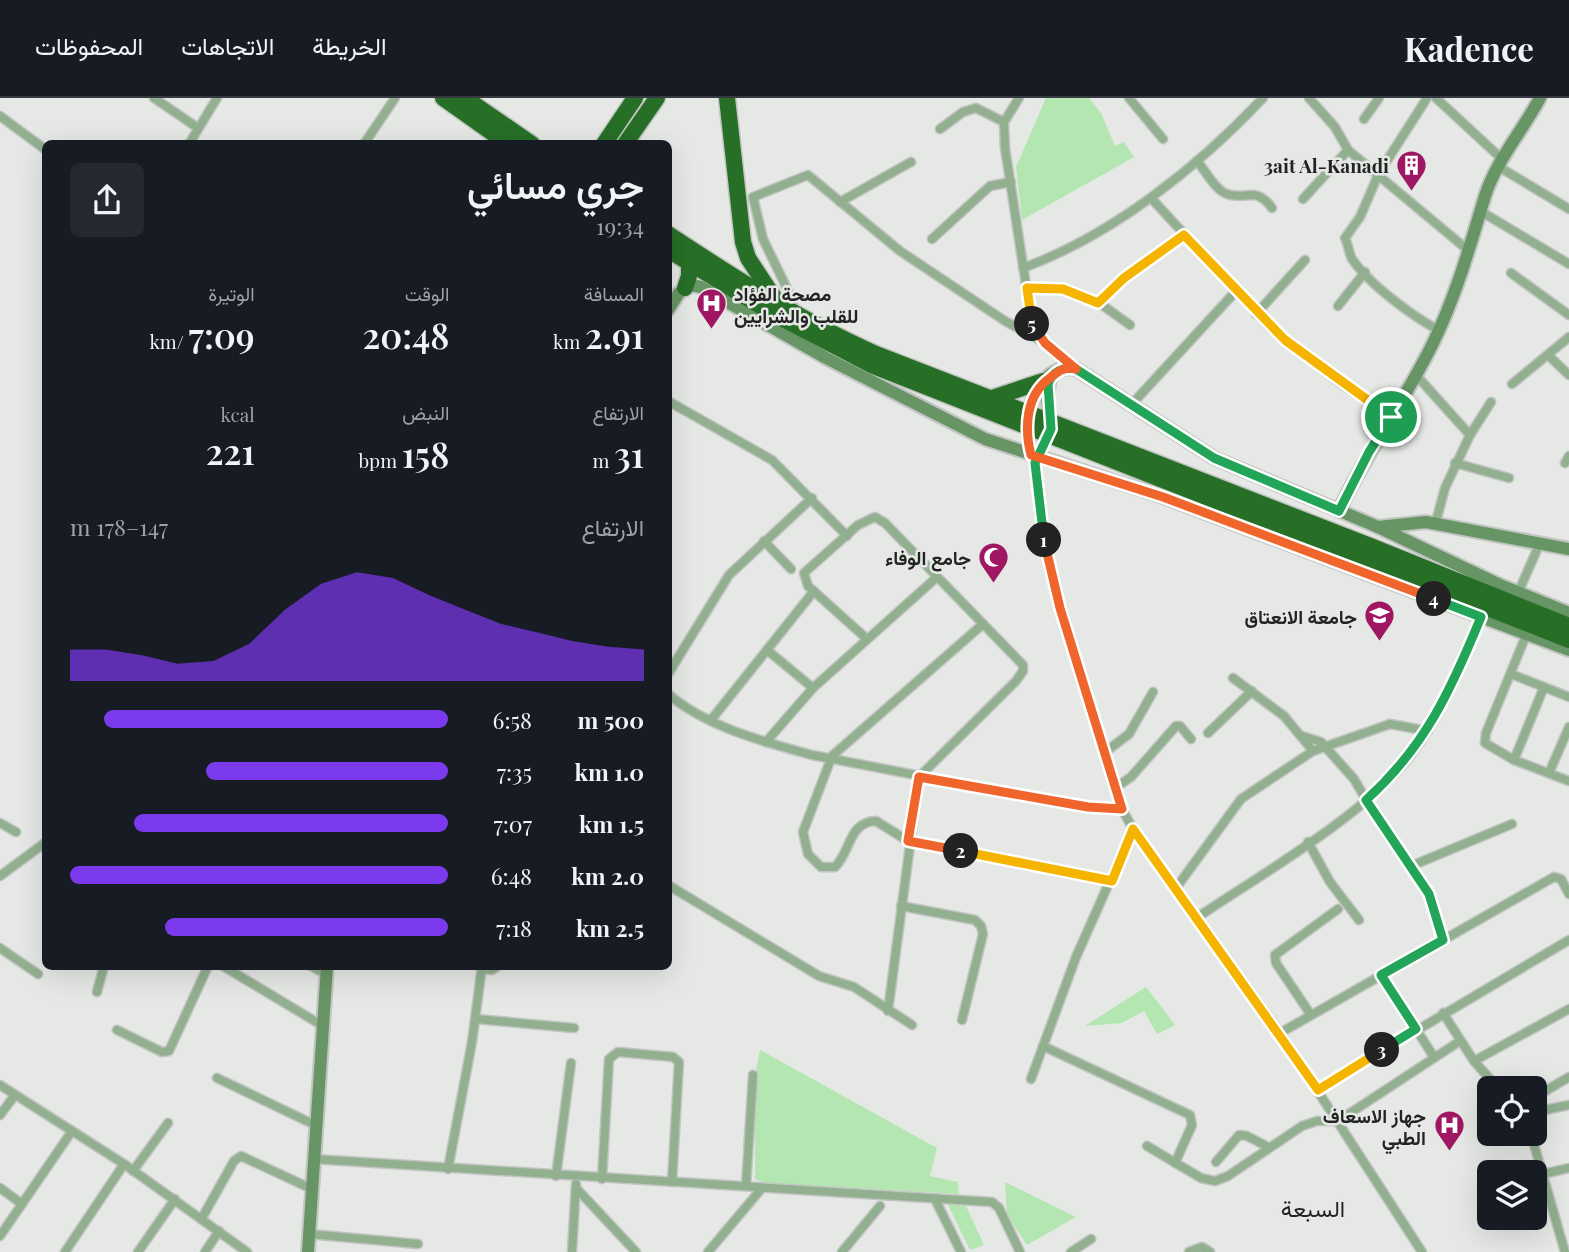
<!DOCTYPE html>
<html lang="ar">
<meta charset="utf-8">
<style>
body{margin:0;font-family:"Playfair Display",Vazirmatn,serif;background:#242831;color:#f1f3f6;direction:rtl;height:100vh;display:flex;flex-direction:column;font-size:26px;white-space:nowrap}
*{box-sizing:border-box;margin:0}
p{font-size:23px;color:#9ea1a6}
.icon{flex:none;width:38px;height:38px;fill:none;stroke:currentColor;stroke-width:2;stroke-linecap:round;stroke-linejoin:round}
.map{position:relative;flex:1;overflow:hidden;direction:ltr}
.drawer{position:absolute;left:42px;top:42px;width:630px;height:830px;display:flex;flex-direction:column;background:#171b24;border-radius:10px;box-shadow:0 7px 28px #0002;direction:rtl}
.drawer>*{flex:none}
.tools{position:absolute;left:1477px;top:978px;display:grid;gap:14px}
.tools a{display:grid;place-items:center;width:70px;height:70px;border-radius:10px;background:#171b24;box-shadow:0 7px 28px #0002;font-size:35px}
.pin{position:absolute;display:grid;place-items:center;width:60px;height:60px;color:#fff;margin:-30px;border:4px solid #fff;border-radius:50%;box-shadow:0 2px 7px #0007}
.km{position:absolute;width:35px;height:35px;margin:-18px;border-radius:50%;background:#222;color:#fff;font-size:19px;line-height:35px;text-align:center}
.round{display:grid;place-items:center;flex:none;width:74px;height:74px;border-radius:10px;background:#242831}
.overview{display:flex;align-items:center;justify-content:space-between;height:119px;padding:0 28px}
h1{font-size:38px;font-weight:600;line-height:52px}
.figures{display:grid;grid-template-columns:repeat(3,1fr);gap:10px;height:119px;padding:7px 28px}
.figures div{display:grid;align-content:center}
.figures b{font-size:35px;font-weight:600}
.figures small{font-size:19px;font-weight:400}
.figures p{font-size:19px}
.chart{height:196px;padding:14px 28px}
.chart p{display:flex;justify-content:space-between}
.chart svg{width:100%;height:126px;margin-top:7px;fill:#7c3aed;opacity:.7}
ul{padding:0 28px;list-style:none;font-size:23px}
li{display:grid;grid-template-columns:112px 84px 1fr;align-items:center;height:52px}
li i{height:18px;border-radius:9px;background:#7c3aed}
header{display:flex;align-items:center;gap:42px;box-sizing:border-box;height:98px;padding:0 35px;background:#171b24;border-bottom:2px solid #363941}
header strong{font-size:33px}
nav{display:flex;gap:38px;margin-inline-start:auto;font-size:24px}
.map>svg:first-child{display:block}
.green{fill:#b4e6b1}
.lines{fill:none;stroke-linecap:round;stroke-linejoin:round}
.street-casing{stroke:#c2c5c2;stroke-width:11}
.secondary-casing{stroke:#c2c5c2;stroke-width:16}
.highway-casing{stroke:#c2c5c2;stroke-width:19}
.street{stroke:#92b090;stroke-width:8}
.secondary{stroke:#679565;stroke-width:12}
.highway{stroke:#276f27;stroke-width:16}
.split-1-casing{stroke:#fff;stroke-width:14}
.split-2-casing{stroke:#fff;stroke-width:14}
.split-3-casing{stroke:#fff;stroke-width:14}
.split-4-casing{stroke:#fff;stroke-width:14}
.split-5-casing{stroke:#fff;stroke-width:14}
.split-6-casing{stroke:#fff;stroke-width:14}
.split-1{stroke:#22a559;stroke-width:9}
.split-2{stroke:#f0652b;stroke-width:9}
.split-3{stroke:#f5b400;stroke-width:9}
.split-4{stroke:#22a559;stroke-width:9}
.split-5{stroke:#f0652b;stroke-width:9}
.split-6{stroke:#f5b400;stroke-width:9}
.labels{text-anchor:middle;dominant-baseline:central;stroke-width:5;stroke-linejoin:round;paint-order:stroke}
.poi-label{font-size:19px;font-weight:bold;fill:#222322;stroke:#e5e8e5;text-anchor:end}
.quarter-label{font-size:23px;fill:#222322;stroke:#e5e8e5}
</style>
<header>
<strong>Kadence</strong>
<nav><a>الخريطة</a><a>الاتجاهات</a><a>المحفوظات</a></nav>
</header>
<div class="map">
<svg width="1569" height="1154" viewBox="0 0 1569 1154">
<rect width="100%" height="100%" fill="#e5e8e5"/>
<g class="green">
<path d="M1046 0H1089L1101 15 1115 48 1124 44 1134 59 1022 122 1016 69Z"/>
<path d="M1146 889 1175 927 1157 936 1144 913 1122 925 1085 928Z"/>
<path d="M760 952 937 1050 930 1078 958 1084 959 1096 766 1085 755 1081V977Z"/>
<path d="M1005 1085V1084L1076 1119 1027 1147 1007 1117Z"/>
<path d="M947 1105 965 1106 984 1147 970 1152Z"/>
</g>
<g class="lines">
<defs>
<g id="street">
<path d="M154 0 198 30"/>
<path d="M1019 0 1004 24 1005 50 1032 226 1045 245 1076 271"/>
<path d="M1129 0 1163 41"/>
<path d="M1309 0 1335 29 1348 52 1469 153"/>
<path d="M1427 0 1379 75 1360 119 1345 140C1348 146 1349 155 1352 161 1370 187 1411 217 1438 232"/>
<path d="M1436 0 1503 62"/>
<path d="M0 18 46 52"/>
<path d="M1364 21 1379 0"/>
<path d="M940 31 963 14 976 10 1004 24"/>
<path d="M189 46 217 0"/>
<path d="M364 46 395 0"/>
<path d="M1197 63C1205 72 1215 92 1227 96 1246 103 1255 87 1272 110"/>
<path d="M1499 69 1569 111"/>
<path d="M1151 100 1269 228 1340 285 1391 319"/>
<path d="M1303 101 1348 52"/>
<path d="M840 104 911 64"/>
<path d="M1482 114 1569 166"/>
<path d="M932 141 990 88 1011 84"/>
<path d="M1023 170C1113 137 1198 69 1263 0"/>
<path d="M1511 175 1569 217"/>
<path d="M1027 190 1063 191 1098 204 1124 180 1184 137"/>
<path d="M1098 204 1130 227"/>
<path d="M1338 208 1365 174"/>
<path d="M790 211 793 203 763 141 753 99 808 77 900 153 1005 223 1045 245"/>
<path d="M1256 216 1305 162"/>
<path d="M1548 257 1569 277"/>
<path d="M1416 277 1470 337 1445 390 1435 427"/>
<path d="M1512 286 1569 239"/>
<path d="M668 303 772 362 847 438"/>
<path d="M1132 306 1236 193"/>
<path d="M1029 331 1049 468 1122 711 1133 731 1280 935 1422 1154"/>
<path d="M1470 337 1491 304"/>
<path d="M1455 365 1509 380"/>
<path d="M1565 365 1569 358"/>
<path d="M764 443 791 471"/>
<path d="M1518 495 1540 445"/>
<path d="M983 526 832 658 803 734 808 756 821 769H835C851 754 848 724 876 723L908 743 1112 783"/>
<path d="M1527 535 1486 635 1485 645 1514 662 1569 683"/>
<path d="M867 541 808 488 804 475 858 427 875 419 885 425 1023 567V573L1016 583 919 679 888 913"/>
<path d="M767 552 813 590"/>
<path d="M668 576 729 477 812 400"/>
<path d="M1511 576 1569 599"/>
<path d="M1233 580 1284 618 1313 653"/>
<path d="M668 596C707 629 764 644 812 657L1071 707 1122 711"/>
<path d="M711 622 814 493"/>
<path d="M1208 635 1252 593"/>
<path d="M1302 638 1321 644 1354 681 1384 732 1429 796 1443 842"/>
<path d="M766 644 813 590 937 479"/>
<path d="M1104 655 1129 636 1153 594"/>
<path d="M1514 662 1544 589"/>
<path d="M1549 675 1569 629"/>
<path d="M1115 690 1131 679 1176 628H1180L1191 641"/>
<path d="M0 725 16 734"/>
<path d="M1308 744 1330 784 1359 822"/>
<path d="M1411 768 1512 726"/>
<path d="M0 778 46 744"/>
<path d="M668 787 819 878 854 889 912 927"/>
<path d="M1176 790 1241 701 1313 653 1390 626 1428 633"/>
<path d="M901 808 975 822 981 828 983 836 962 922"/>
<path d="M1198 819C1263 775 1364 718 1411 657 1442 616 1462 567 1481 519"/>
<path d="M0 850 38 876"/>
<path d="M223 868 323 928"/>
<path d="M311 868 327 877"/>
<path d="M482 871 492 872 498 868"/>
<path d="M1381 877 1434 959"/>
<path d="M97 894 104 868"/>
<path d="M1443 915 1474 963 1498 990"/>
<path d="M1311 917 1276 865 1275 857 1338 811"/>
<path d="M476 921 574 930"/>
<path d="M117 932 162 954 169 953 208 868"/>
<path d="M1280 935 1554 779 1561 781 1569 796"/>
<path d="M1043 948 1190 1017 1192 1027 1175 1065"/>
<path d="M1474 963 1569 911"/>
<path d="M217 980 315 1027"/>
<path d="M1031 981 1076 859 1133 731"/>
<path d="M0 987 124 1066 247 1154"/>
<path d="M1318 991 1569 842"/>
<path d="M1535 999 1569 979"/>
<path d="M1535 1014 1569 1007"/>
<path d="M0 1017 15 997"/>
<path d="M1531 1036 1565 1154"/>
<path d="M1147 1048 1201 1080 1215 1083 1228 1078 1302 1028 1317 1023H1338L1460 943"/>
<path d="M313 1061 992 1104 999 1110 1020 1154"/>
<path d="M1216 1064 1239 1037 1247 1038 1268 1049"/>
<path d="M448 1071 472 944 482 868"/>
<path d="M133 1073 168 1025"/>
<path d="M1543 1076 1569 1070"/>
<path d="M556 1078 571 965"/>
<path d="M602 1081 609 961 618 954 673 959 679 964 672 1084"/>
<path d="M746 1088 753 977"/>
<path d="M0 1090 22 1106"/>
<path d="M576 1090 636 1154"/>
<path d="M935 1101 961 1154"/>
<path d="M202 1120 234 1063 241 1058 312 1091"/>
<path d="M309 1136 418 1146"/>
<path d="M0 1138 72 1033"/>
<path d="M65 1154 124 1066"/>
<path d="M138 1154 175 1101"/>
<path d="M205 1154 219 1133"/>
<path d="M572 1154 576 1086"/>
<path d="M708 1154 762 1090"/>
<path d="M842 1154 880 1108"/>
<path d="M1071 1154 1091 1141"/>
<path d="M1189 1154 1202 1149 1210 1154"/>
</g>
<g id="secondary">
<path d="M668 212 679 195 690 187 701 189 826 260 985 341 1163 399 1569 552"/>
<path d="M1050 280 1047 299 1051 331"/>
<path d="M1028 324C1030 299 1046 265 1076 271L1214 360 1378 429 1500 487 1569 515"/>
<path d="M1339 413C1366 354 1405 303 1433 245 1456 198 1470 148 1485 98 1496 63 1523 32 1540 0"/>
<path d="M1378 429 1426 424 1569 451"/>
<path d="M308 1154 327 868"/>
</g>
<g id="highway">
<path d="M443 0 508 46"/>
<path d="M465 0 532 46"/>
<path d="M727 0 743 144 748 160 775 201"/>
<path d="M604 46 635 0"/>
<path d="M625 46 657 0"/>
<path d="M668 136C735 180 803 224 876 256L1373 449 1569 528"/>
<path d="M668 152 777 218 871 267 1569 542"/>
<path d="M685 190 689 178V164"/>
<path d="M989 301 1043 283"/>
</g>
</defs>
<use href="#street" class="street-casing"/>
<use href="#secondary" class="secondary-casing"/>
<use href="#highway" class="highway-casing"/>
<use href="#street" class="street"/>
<use href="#secondary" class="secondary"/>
<use href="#highway" class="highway"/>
</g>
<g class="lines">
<defs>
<path id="split-1" d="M1044 442 1035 365 1051 331 1048 286C1052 274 1063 268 1076 271L1214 360 1339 413 1369 354 1391 319"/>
<path id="split-2" d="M961 753 908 743 919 679 1088 709 1122 711 1060 510 1044 442"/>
<path id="split-3" d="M961 753 1112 783 1133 731 1318 992 1382 952"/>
<path id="split-4" d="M1382 952 1416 931 1381 877 1443 842 1429 796 1366 702C1425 649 1451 592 1481 519L1434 501"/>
<path id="split-5" d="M1032 226 1045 245 1076 271C1064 268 1059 273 1050 280 1026 297 1024 329 1031 357L1163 399 1434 501"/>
<path id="split-6" d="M1032 226 1027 190 1063 191 1098 205 1124 180 1184 137 1285 242 1391 319"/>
</defs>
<use href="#split-1" class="split-1-casing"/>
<use href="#split-2" class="split-2-casing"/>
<use href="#split-3" class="split-3-casing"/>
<use href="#split-4" class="split-4-casing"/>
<use href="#split-5" class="split-5-casing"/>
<use href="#split-6" class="split-6-casing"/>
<use href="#split-1" class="split-1"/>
<use href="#split-2" class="split-2"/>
<use href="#split-3" class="split-3"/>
<use href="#split-4" class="split-4"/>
<use href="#split-5" class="split-5"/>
<use href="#split-6" class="split-6"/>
</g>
<defs>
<symbol id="building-pin" viewBox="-11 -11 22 30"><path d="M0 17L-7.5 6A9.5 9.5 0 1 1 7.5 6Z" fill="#9f1663" stroke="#e5e8e5"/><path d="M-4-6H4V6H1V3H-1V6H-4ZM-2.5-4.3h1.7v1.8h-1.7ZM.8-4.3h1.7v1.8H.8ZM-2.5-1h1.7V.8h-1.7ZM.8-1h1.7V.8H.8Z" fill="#fff"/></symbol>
<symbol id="hospital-pin" viewBox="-11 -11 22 30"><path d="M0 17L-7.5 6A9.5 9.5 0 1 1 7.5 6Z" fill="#9f1663" stroke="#e5e8e5"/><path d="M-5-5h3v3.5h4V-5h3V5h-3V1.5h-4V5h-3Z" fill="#fff"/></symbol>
<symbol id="mosque-pin" viewBox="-11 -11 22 30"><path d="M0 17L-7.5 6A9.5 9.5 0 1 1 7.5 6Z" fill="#9f1663" stroke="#e5e8e5"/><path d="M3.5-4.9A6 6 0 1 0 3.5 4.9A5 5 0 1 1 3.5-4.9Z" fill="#fff"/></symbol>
<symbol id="university-pin" viewBox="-11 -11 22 30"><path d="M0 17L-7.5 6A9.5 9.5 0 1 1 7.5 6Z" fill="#9f1663" stroke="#e5e8e5"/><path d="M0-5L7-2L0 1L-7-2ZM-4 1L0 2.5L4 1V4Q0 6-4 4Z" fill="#fff"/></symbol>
</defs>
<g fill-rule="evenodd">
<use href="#building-pin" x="1394" y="50" width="35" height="47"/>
<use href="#hospital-pin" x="694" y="188" width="35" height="47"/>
<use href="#mosque-pin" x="976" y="442" width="35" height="47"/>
<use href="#university-pin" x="1362" y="500" width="35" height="47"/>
<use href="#hospital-pin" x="1432" y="1010" width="35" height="47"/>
</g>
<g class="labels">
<g class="poi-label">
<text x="1389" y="67">3ait Al-Kanadi</text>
<text x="734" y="195" text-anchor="start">مصحة الفؤاد<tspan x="734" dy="22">للقلب والشرايين</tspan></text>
<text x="971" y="459">جامع الوفاء</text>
<text x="1357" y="518">جامعة الانعتاق</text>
<text x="1426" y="1017">جهاز الاسعاف<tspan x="1426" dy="22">الطبي</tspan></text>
</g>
<g class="quarter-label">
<text x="1313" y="1109">السبعة</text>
</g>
</g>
</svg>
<div class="tools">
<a><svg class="icon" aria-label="locate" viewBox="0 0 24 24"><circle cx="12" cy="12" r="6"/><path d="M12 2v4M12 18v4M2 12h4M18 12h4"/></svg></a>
<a><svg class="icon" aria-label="layers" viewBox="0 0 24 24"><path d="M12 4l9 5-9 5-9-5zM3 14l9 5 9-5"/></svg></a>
</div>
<div class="pin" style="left:1391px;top:319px;background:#1e9e55"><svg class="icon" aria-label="arrive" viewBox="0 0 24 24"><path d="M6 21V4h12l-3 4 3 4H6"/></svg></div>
<b class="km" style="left:1044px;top:442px">1</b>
<b class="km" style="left:961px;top:753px">2</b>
<b class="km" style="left:1382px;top:952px">3</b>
<b class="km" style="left:1434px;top:501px">4</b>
<b class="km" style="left:1032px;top:226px">5</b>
<section class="drawer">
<div class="overview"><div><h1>جري مسائي</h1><p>19:34</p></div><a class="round"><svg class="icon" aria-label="share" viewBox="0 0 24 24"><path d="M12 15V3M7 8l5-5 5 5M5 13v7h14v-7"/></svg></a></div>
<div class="figures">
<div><p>المسافة</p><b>2.91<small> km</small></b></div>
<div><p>الوقت</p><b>20:48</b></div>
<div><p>الوتيرة</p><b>7:09<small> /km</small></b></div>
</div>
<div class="figures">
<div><p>الارتفاع</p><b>31<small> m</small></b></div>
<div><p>النبض</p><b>158<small> bpm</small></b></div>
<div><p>kcal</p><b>221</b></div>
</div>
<div class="chart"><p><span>الارتفاع</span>147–178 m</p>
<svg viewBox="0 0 160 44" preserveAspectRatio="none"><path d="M0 44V33L10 33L20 35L30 38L40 37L50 31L60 19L70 10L80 6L90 8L100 14L110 19L120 24L130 27L140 30L150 32L160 33V44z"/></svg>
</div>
<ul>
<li><b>500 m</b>6:58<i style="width:91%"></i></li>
<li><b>1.0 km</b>7:35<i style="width:64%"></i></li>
<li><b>1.5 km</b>7:07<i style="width:83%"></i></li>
<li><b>2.0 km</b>6:48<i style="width:100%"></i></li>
<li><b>2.5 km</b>7:18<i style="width:75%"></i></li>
</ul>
</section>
</div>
